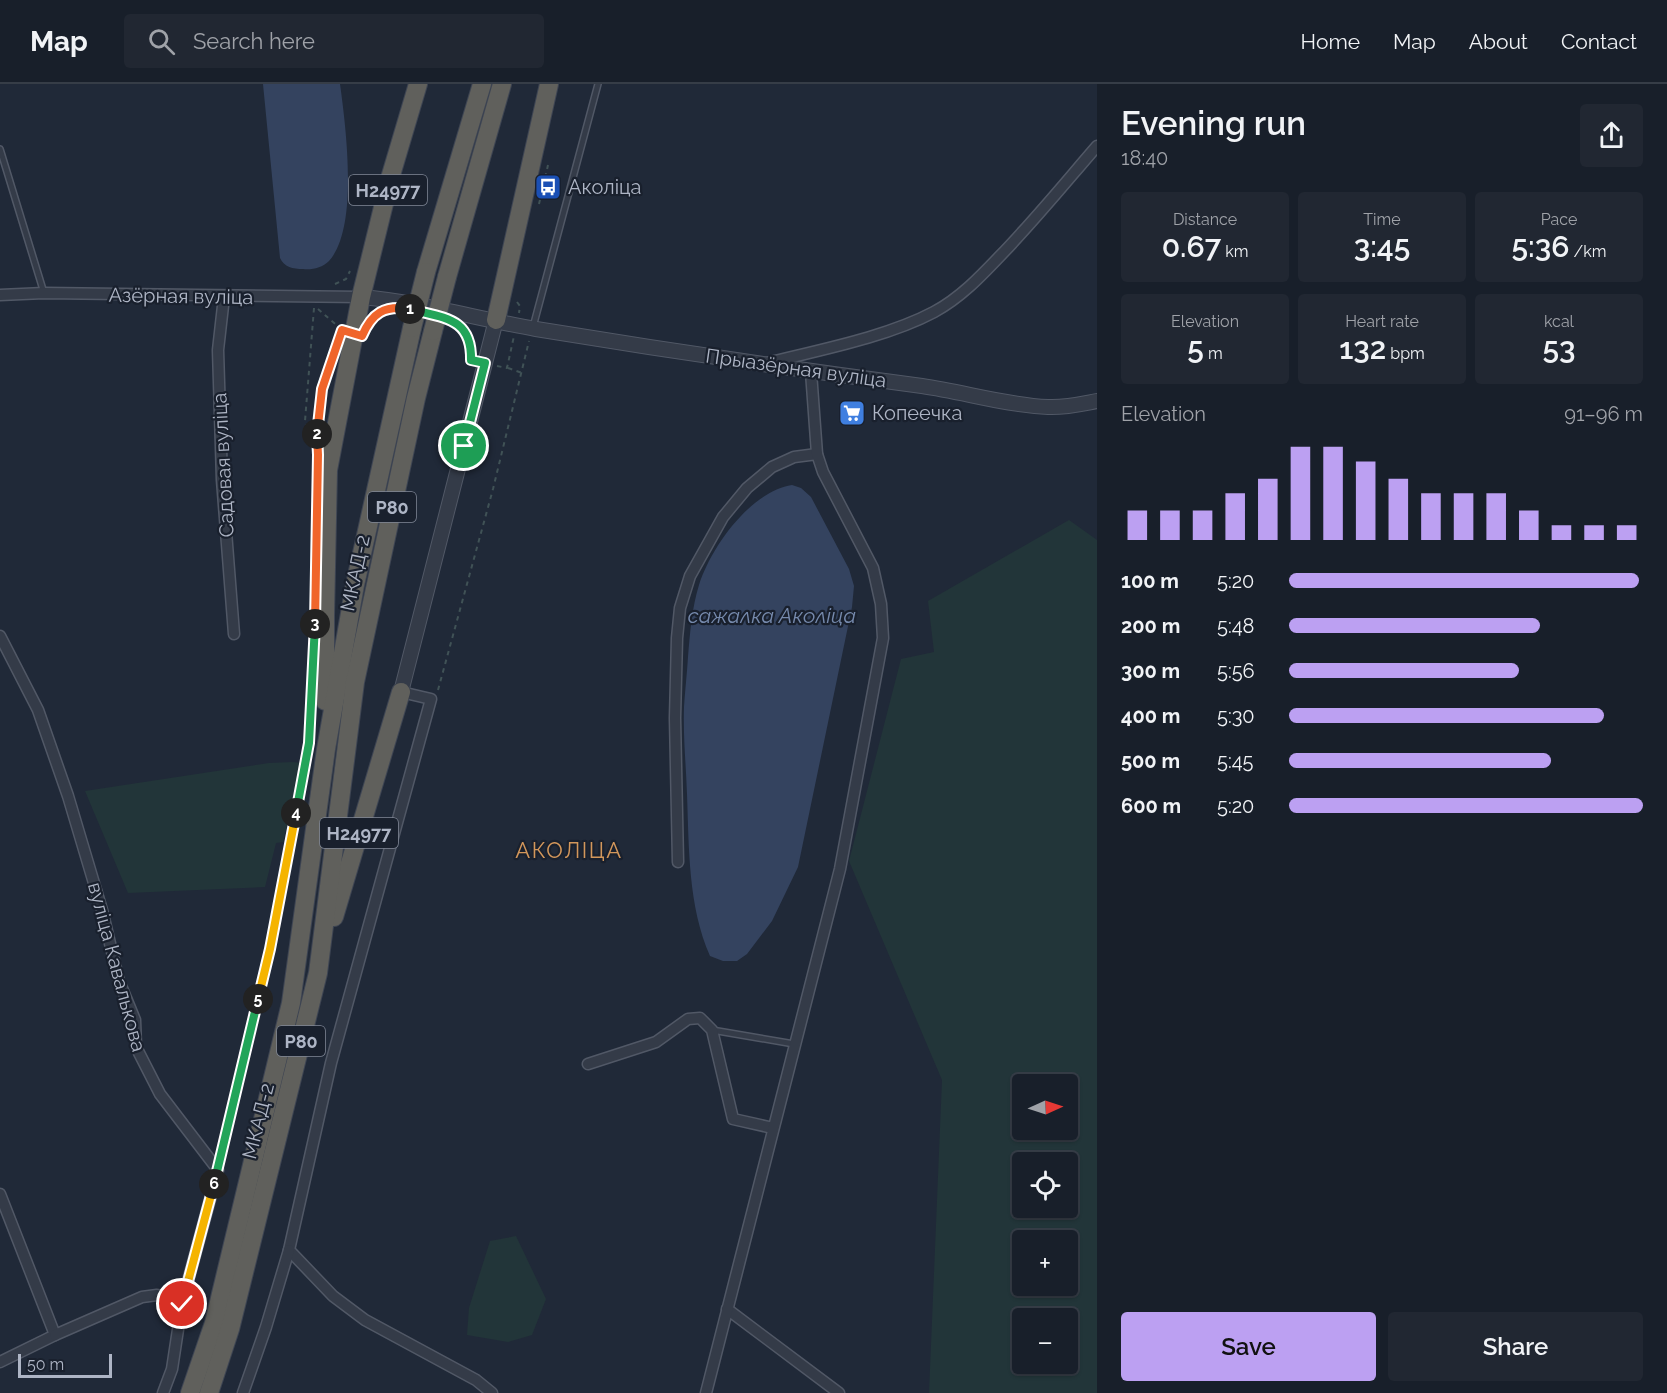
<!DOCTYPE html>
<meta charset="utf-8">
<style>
body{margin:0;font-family:Raleway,sans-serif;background:#212732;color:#f1f3f6;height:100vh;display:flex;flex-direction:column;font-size:22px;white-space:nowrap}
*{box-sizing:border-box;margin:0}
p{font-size:20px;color:#9fa2a8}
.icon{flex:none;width:33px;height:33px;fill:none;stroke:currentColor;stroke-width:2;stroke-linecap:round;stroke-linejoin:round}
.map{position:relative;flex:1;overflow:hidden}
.panel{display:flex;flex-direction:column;background:#181f2a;width:570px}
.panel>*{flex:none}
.needle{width:39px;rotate:87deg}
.buttons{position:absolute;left:1012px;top:990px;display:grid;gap:12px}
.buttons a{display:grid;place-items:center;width:66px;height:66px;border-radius:6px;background:#181f2a;box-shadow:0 2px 4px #0004,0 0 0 2px #363d47;font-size:30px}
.scale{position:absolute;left:18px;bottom:15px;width:94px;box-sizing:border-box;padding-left:6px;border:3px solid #aeb5c5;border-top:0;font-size:16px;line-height:21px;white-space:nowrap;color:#aeb5c5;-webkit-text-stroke:4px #19202d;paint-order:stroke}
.pin{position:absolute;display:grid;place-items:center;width:51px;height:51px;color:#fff;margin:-26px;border:3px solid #fff;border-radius:50%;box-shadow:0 2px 6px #0007}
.km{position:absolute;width:30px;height:30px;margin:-15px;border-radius:50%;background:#222;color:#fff;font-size:16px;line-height:30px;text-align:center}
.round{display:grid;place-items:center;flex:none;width:63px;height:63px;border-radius:6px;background:#212732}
.headline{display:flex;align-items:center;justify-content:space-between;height:102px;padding:0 24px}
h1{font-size:33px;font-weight:600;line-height:45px}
.figures{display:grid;grid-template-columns:repeat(3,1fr);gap:9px;height:102px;padding:6px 24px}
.figures div{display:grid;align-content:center;border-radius:6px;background:#212732;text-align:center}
.figures b{font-size:30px;font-weight:600}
.figures small{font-size:16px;font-weight:400}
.figures p{font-size:16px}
.chart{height:168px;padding:12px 24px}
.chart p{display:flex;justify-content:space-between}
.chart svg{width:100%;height:108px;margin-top:6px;stroke:#bca0f2;stroke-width:6}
.button{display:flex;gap:12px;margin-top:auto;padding:12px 24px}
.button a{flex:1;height:69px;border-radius:6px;background:#bca0f2;color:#111;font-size:24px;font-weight:600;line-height:69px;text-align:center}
.button a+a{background:#212732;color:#f1f3f6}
ul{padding:0 24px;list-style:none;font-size:20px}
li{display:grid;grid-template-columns:96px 72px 1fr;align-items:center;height:45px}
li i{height:15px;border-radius:8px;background:#bca0f2}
header{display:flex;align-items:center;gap:36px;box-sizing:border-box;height:84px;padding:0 30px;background:#181f2a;border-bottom:2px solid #363d47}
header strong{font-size:28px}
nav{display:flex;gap:33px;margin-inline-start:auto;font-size:21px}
.search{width:420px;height:54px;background:#212732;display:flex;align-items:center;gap:15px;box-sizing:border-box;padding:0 21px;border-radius:6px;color:#9fa2a8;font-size:22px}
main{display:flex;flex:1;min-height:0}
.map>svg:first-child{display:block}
.green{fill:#223539;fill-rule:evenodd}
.water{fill:#34435f}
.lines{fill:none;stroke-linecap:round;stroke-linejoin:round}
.service-casing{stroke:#515866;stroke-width:8}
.minor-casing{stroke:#515866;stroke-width:13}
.tertiary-casing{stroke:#515866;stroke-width:16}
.trunk-casing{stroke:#3e4553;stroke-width:20}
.path{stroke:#405256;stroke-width:2;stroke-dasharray:4.5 4.5;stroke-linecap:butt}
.service{stroke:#343b48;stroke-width:5}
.minor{stroke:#343b48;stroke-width:10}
.tertiary{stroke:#343b48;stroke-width:14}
.trunk{stroke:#60605c;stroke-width:18}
.trunk-bridge-casing{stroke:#3e4553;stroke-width:20;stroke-linecap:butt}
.trunk-bridge{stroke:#60605c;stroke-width:18}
.split-1-casing{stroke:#fff;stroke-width:12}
.split-2-casing{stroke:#fff;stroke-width:12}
.split-3-casing{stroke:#fff;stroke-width:12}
.split-4-casing{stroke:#fff;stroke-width:12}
.split-5-casing{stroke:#fff;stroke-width:12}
.split-6-casing{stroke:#fff;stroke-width:12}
.split-7-casing{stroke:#fff;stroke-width:12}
.split-1{stroke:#22a559;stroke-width:8}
.split-2{stroke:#f0652b;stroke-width:8}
.split-3{stroke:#f0652b;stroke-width:8}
.split-4{stroke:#22a559;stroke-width:8}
.split-5{stroke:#f5b400;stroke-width:8}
.split-6{stroke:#22a559;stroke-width:8}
.split-7{stroke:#f5b400;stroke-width:8}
.labels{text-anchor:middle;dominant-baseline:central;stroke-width:4.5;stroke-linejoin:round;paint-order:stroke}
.shield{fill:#19202d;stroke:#818897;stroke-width:1.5}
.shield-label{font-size:18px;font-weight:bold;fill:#aeb5c5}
.poi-label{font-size:20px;fill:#aeb5c5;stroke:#19202d;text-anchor:start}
.street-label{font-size:20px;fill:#aeb5c5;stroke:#19202d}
.water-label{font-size:21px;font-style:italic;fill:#768aad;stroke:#19202d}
.quarter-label{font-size:22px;letter-spacing:1.5px;fill:#d3975b;stroke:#19202d}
</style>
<header>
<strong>Map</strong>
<div class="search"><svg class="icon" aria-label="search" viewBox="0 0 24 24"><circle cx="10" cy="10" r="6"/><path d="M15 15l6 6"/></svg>Search here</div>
<nav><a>Home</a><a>Map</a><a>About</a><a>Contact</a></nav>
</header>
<main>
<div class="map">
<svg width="1097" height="1309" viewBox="0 0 1097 1309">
<rect width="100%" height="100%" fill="#202938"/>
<g class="green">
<path d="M1069 436 1097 456V1309H929L942 996 849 777 901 575 934 568 928 517ZM1068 1000V1046H1023V1000ZM1068 1078V1124H1023V1078ZM1023 1156H1068V1202H1023ZM1023 1234H1068V1280H1023Z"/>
<path d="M293 678 301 679 283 758 276 759 265 803 128 809 85 707 269 679Z"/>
<path d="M516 1152 546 1215 532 1251 508 1258 467 1251 469 1224 490 1157Z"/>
</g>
<g class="water">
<path d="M263 0H340C346 43 359 144 329 177 322 184 312 186 303 185 293 185 284 183 280 174Z"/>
<path d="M792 401 801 404 811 413 849 485 854 502 852 523 798 783 772 837 747 870 737 877H723L710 872C688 822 689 764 687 710 686 681 683 652 684 623 685 606 687 590 688 573 690 549 692 523 699 501 711 463 750 408 792 401Z"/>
</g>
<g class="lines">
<defs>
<g id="service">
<path d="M0 65 44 209"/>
<path d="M533 243 598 0"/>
<path d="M712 946 794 960"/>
</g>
<g id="minor">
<path d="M0 211 44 209 361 213"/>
<path d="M224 213 218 266 222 396 234 550"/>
<path d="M767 279C819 266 887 253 934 228 960 214 980 193 1000 172 1034 137 1065 99 1097 62"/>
<path d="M0 552 38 626 68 712 102 826 119 897 135 936 136 963 160 1010 218 1086 182 1219 172 1285 163 1309"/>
<path d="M401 608 431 615 331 979 289 1166 333 1212 365 1236 476 1296 492 1309"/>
<path d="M678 778 675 634 677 554 680 524 690 492 723 433 747 404 772 383 794 373 817 370"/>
<path d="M588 980 656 958 688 935 700 934 712 946 733 1035 773 1044"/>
<path d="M0 1110 55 1251 0 1278"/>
<path d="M727 1225 839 1309"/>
<path d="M55 1251 142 1213 157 1211 182 1219"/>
<path d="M243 1309 266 1243 289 1166"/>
<path d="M706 1309 840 785 883 554 881 520 873 484 823 388 817 370 811 288"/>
</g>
<g id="tertiary">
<path d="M361 213C421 218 477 235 536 245 664 266 793 285 922 302 964 308 1005 321 1048 323 1064 324 1081 320 1097 317"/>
<path d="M401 608 496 236"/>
</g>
<g id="trunk">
<path d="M426 188 482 0"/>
<path d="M447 193 502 0"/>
<path d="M496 236 549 0"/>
<path d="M325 617V532L328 386 361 213 391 91 418 0"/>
<path d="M334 833 401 608"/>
<path d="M190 1309 214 1239 291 919 326 665 343 569 355 501 412 244"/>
<path d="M209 1309 230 1245 318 889 355 598 416 314 433 247"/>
</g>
</defs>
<use href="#service" class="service-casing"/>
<use href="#minor" class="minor-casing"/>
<use href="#tertiary" class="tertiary-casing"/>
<use href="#trunk" class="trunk-casing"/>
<g class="path">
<path d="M539 120 548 81"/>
<path d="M335 200 346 195 350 187"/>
<path d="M517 218 520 222 519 229"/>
<path d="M314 224 305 337 316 366"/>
<path d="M318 225 341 245"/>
<path d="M461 243 472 262 471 276"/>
<path d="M497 282 507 284 514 252"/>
<path d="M508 284 522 289"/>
<path d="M317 355 323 305 332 276"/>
<path d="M438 606 493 405 529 257"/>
<path d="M221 1073 270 865 309 659 311 623"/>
</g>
<use href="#service" class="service"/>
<use href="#minor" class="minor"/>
<use href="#tertiary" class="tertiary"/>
<use href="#trunk" class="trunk"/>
<defs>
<g id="trunk-bridge">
<path d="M412 244 426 188"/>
<path d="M433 247 447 193"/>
</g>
</defs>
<use href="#trunk-bridge" class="trunk-bridge-casing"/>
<use href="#trunk-bridge" class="trunk-bridge"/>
</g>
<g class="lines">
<defs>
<path id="split-1" d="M410 225C443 234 472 233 471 276L485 279 464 362"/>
<path id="split-2" d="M317 350 322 305 342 246 362 252C372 229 384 221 410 225"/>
<path id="split-3" d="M315 540 318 371 317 350"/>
<path id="split-4" d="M296 729 309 659 315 540"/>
<path id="split-5" d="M258 915 270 865 296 729"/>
<path id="split-6" d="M214 1100 258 915"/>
<path id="split-7" d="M182 1220 214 1100"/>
</defs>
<use href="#split-1" class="split-1-casing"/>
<use href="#split-2" class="split-2-casing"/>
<use href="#split-3" class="split-3-casing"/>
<use href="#split-4" class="split-4-casing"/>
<use href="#split-5" class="split-5-casing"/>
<use href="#split-6" class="split-6-casing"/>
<use href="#split-7" class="split-7-casing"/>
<use href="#split-1" class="split-1"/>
<use href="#split-2" class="split-2"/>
<use href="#split-3" class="split-3"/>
<use href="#split-4" class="split-4"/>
<use href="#split-5" class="split-5"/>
<use href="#split-6" class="split-6"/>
<use href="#split-7" class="split-7"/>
</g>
<defs>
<symbol id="bus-square" viewBox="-11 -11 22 22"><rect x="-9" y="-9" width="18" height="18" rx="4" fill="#1a4fb4" stroke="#19202d"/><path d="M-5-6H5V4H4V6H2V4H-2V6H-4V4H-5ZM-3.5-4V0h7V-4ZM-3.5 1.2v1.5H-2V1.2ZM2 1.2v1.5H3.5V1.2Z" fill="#fff"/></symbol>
<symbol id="supermarket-square" viewBox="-11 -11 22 22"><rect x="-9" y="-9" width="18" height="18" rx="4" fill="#3f7fe0" stroke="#19202d"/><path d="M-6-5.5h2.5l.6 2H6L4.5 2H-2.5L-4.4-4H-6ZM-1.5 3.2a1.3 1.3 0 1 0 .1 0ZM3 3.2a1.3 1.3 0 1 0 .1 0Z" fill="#fff"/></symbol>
</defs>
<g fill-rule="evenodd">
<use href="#bus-square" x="533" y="88" width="30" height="30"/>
<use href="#supermarket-square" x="837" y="314" width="30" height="30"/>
</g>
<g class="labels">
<g class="shield">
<rect x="349" y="91" width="78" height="30" rx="4.5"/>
<rect x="368" y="408" width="48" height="30" rx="4.5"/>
<rect x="320" y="734" width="78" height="30" rx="4.5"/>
<rect x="277" y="942" width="48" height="30" rx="4.5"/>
</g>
<g class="shield-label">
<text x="388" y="106">Н24977</text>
<text x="392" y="423">Р80</text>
<text x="359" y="749">Н24977</text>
<text x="301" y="957">Р80</text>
</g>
<g class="poi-label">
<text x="568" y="103">Аколіца</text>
<text x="872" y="329">Копеечка</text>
</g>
<g class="street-label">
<text transform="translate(181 212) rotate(1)">Азёрная вуліца</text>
<text transform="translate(796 284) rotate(8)">Прыазёрная вуліца</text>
<text transform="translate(223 381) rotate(-93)">Садовая вуліца</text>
<text transform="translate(355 489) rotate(-78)">МКАД-2</text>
<text transform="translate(117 883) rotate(75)">вуліца Кавалькова</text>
<text transform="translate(258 1037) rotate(-76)">МКАД-2</text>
</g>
<g class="water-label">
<text x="772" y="531">сажалка Аколіца</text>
</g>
<g class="quarter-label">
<text x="569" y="766">АКОЛІЦА</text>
</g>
</g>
</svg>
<div class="buttons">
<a><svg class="needle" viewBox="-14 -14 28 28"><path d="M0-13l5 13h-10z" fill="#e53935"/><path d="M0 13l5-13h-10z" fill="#9fa2a8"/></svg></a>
<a><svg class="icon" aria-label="locate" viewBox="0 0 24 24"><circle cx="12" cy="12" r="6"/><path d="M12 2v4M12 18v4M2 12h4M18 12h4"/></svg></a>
<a>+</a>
<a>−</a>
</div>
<div class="scale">50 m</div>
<div class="pin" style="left:464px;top:362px;background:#1e9e55"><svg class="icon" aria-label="arrive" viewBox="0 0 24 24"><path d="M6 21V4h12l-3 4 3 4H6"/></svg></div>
<div class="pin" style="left:182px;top:1220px;background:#d93025"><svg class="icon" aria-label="check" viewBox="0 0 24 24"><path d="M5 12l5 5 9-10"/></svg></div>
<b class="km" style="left:410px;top:225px">1</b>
<b class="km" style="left:317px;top:350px">2</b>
<b class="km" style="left:315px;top:540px">3</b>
<b class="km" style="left:296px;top:729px">4</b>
<b class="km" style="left:258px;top:915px">5</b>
<b class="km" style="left:214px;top:1100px">6</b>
</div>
<section class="panel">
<div class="headline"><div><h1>Evening run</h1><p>18:40</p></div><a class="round"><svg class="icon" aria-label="share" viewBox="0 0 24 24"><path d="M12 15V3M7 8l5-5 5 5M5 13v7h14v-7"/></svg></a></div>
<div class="figures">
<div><p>Distance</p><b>0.67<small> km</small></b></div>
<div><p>Time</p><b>3:45</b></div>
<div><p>Pace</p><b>5:36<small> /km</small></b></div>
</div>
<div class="figures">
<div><p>Elevation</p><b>5<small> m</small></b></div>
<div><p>Heart rate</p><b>132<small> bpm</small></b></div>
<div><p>kcal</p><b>53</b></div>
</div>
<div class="chart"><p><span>Elevation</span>91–96 m</p>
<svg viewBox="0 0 160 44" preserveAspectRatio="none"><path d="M5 44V32M15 44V32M25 44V32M35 44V25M45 44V19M55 44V6M65 44V6M75 44V12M85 44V19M95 44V25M105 44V25M115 44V25M125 44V32M135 44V38M145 44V38M155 44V38"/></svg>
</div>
<ul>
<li><b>100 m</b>5:20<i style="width:99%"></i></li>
<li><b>200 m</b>5:48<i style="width:71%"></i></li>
<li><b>300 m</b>5:56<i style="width:65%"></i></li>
<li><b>400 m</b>5:30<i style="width:89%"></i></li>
<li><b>500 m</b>5:45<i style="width:74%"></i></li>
<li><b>600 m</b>5:20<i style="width:100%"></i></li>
</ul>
<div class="button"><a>Save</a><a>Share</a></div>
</section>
</main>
